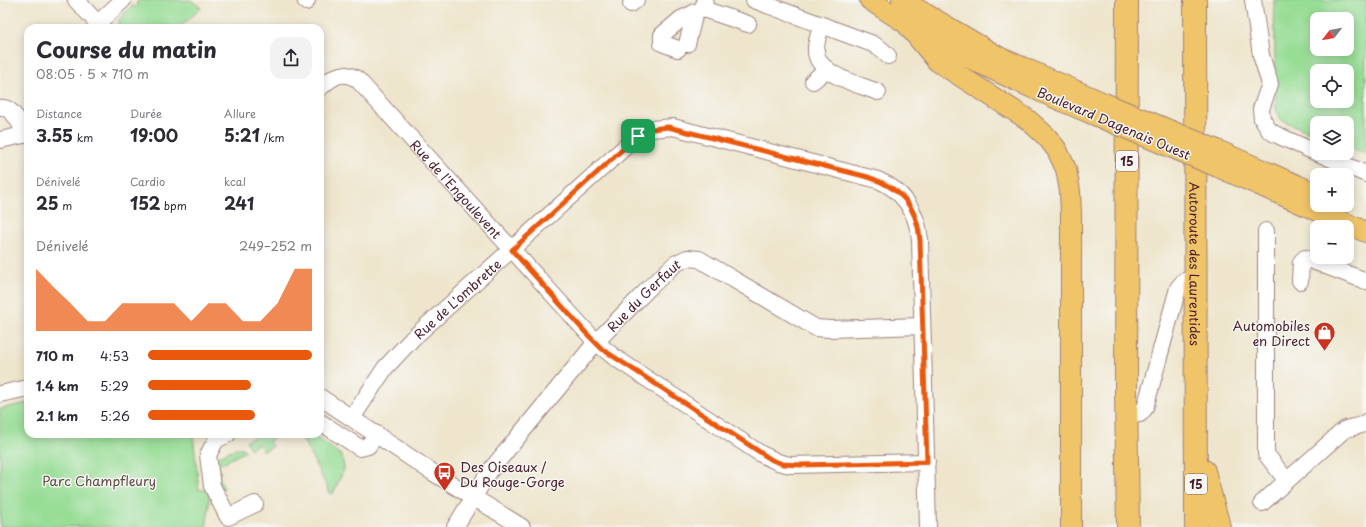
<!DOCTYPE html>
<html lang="fr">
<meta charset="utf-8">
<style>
body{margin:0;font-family:"Playpen Sans",sans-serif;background:#f2f2f3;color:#2b2b33;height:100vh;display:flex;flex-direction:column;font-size:15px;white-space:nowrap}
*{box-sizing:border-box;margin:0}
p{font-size:13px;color:#7c7c81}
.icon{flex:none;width:22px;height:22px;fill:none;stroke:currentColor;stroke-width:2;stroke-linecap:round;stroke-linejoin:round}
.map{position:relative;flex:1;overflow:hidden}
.drawer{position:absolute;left:24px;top:24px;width:300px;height:414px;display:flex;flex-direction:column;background:#fff;border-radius:12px;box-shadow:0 2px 10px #0003}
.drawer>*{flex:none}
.needle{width:26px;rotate:239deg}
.buttons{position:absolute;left:1310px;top:12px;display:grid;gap:8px}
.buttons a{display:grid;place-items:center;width:44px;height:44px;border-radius:8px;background:#fff;box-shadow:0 2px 10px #0003;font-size:20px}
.pin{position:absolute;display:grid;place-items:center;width:34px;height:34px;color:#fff;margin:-17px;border-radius:8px;box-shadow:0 2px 6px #0006}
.round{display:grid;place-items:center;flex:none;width:42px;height:42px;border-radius:12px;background:#f2f2f3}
.summary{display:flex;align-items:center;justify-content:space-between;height:68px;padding:0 12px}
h1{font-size:22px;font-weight:700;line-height:30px}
.metrics{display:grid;grid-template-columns:repeat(3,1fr);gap:6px;height:68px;padding:4px 12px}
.metrics div{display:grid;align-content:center}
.metrics b{font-size:17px;font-weight:700}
.metrics small{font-size:11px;font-weight:400}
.metrics p{font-size:11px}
.chart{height:112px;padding:8px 12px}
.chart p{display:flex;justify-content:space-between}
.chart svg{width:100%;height:72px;margin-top:4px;fill:#ea580c;opacity:.7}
ul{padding:0 12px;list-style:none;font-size:13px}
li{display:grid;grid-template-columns:64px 48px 1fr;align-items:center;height:30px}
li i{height:10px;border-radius:5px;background:#ea580c}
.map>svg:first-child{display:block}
.green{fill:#97dd95;stroke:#707e60;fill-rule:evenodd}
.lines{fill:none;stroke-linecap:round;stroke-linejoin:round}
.minor-casing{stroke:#9c827c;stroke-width:18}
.major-casing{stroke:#9c827c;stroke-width:22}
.highway-casing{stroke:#9c827c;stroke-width:24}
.minor{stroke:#fff;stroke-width:16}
.major{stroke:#f0c469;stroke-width:20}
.highway{stroke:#f0c469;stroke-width:22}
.major-bridge-casing{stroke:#9c827c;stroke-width:22;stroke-linecap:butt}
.major-bridge{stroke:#f0c469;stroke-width:20}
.route-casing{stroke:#fff;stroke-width:8}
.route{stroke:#ea580c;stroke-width:5}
.labels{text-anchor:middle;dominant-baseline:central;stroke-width:3;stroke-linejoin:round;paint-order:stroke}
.shield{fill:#f6f6f2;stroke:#7e6067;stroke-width:1}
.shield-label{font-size:12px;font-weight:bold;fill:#4a1f2b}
.street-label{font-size:13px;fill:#4a1f2b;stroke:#f6f6f2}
.poi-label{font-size:13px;fill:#4a1f2b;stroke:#f6f6f2;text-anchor:end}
.park-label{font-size:13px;fill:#5d4e46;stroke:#f6f6f2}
</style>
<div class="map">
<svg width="1366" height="527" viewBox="0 0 1366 527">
<rect width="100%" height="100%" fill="#f6f6f2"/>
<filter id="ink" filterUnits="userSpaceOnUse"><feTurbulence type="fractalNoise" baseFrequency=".025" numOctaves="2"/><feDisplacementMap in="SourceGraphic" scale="8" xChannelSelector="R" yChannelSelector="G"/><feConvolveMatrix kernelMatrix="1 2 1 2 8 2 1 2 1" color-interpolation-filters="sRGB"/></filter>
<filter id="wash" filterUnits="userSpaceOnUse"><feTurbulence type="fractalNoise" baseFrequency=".012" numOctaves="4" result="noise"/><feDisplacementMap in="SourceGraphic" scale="16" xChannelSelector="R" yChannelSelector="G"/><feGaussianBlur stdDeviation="0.9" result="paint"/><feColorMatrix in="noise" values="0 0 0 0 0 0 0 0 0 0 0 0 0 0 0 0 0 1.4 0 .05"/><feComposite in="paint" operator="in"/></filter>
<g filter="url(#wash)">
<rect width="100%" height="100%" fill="#eee5cc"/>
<g class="green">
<path d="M139 0H191L201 8 179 28H118C117 17 126 12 133 5L135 7 137 5 136 3Z"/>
<path d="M1274 0H1366V154L1347 147V123H1317V135L1281 120 1276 109ZM1317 19H1347V49H1317ZM1317 71H1347V101H1317Z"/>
<path d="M28 403V434H193L199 490H209V508L206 527H0V409Z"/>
<path d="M260 434H274L276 437 269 441 272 447 263 451 259 444 250 449 246 441Z"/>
<path d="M300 434H313L342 456 344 469 333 494 330 493Z"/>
<path d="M236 448H243L246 451 217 466 221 473 218 475 224 489 219 488 213 459Z"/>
</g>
</g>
<g filter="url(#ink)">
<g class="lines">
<defs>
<g id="minor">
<path d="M76 0 102 28"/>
<path d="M705 0 703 9 748 24"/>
<path d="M754 0 873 44 882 50 888 56"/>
<path d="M1253 0 1261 55 1270 84 1261 109 1262 119 1269 130 1275 134 1317 153"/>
<path d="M306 2 307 0"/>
<path d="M631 4 636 0"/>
<path d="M98 23 123 0"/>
<path d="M822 25C819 33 815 43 816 52 818 75 860 85 878 92"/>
<path d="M687 44 695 12"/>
<path d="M678 49 662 43V35L681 19 703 9"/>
<path d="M813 81 827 69"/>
<path id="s1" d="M320 88C332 77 343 69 358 80L596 342 614 357 761 454 778 462 790 465 927 462"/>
<path d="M0 108C12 106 22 125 24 135"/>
<path d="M0 140 28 134"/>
<path d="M1318 153 1366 174"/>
<path d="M1266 231V454L1287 481"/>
<path d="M1300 281 1301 262 1305 258 1366 281"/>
<path d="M0 394 28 388"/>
<path d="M320 397 432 472 522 527"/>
<path d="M1124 417 1140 414 1145 408 1178 288 1184 281H1195"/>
<path id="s2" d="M352 418 385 368 413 338 634 139 652 129 673 127 878 180C904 191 917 212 920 240L928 527"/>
<path d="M320 422 360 448 368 446 377 434"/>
<path d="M228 434 216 440 208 455 212 486 228 517 255 504"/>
<path d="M1262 503 1344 430C1351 426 1359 428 1366 422"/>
<path id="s3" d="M455 527 489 472 596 342 649 288 675 264 687 258 699 259 816 328 830 329 922 326"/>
</g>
<g id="major">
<path d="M870 0C942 49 1023 85 1104 119"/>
<path d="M902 0 999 57 1104 103"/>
<path d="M904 21 937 61 1027 119 1047 137 1057 150 1066 169 1070 191 1071 214V527"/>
<path d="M1217 150 1317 194"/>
<path d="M1218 167 1366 232"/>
</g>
<g id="highway">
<path d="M1127 0 1126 393 1128 527"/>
<path id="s4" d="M1195 0 1196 527"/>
<path d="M1204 471 1219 527"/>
</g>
</defs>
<use href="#minor" class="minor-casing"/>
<use href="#major" class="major-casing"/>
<use href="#highway" class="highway-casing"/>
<use href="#minor" class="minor"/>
<use href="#major" class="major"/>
<use href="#highway" class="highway"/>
<defs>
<g id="major-bridge">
<path d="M1104 103 1217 150"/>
<path d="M1104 119 1218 167"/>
</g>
</defs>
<use href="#major-bridge" class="major-bridge-casing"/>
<use href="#major-bridge" class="major-bridge"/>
</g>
</g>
<g class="lines" filter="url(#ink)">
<defs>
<path id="route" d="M668 127 868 177C901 188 917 206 920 240L927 462 801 465 783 464 772 460 602 349 586 333 512 250 634 139 652 129Z"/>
</defs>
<use href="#route" class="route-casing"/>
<use href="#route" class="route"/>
</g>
<defs>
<symbol id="shop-pin" viewBox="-11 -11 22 30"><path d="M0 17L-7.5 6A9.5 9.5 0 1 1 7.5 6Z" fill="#c8321e" stroke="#f6f6f2"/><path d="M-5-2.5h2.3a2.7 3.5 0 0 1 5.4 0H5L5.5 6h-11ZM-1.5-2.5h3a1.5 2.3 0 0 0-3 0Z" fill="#fff"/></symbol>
<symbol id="bus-pin" viewBox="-11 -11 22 30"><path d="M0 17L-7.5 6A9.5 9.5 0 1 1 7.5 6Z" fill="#c8321e" stroke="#f6f6f2"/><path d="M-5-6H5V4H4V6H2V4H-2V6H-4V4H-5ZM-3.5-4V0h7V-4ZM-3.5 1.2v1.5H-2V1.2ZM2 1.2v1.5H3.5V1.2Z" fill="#fff"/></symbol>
</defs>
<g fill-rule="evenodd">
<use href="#shop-pin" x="1312" y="320" width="25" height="34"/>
<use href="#bus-pin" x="432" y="460" width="25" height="34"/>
</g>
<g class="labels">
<g class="shield">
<rect x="1116" y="151" width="22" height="20" rx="3"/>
<rect x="1185" y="474" width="22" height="20" rx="3"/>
</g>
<g class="shield-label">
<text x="1127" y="161">15</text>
<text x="1196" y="484">15</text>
</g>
<g class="street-label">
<text transform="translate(1114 123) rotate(23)">Boulevard Dagenais Ouest</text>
<text stroke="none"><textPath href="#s1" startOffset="190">Rue de l'Engoulevent</textPath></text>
<text stroke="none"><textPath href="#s4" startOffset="264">Autoroute des Laurentides</textPath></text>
<text stroke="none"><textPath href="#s3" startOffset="300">Rue du Gerfaut</textPath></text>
<text stroke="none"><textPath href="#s2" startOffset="160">Rue de L'ombrette</textPath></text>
</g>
<g class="poi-label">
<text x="1310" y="325">Automobiles<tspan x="1310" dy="15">en Direct</tspan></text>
<text x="460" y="466" text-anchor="start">Des Oiseaux /<tspan x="460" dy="15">Du Rouge-Gorge</tspan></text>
</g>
<g class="park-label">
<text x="99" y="480">Parc Champfleury</text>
</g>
</g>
</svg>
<div class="buttons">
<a><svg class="needle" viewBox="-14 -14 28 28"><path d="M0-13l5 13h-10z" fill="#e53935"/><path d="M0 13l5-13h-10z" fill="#7c7c81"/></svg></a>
<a><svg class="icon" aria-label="locate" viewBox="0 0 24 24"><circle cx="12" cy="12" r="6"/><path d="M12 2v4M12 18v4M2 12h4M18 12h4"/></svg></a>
<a><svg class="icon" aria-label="layers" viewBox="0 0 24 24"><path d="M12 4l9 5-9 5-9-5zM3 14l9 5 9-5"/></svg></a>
<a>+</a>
<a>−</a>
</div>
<div class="pin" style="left:638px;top:136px;background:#1e9e55"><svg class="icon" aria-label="arrive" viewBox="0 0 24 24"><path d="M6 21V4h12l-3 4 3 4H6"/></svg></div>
<section class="drawer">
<div class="summary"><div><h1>Course du matin</h1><p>08:05 · 5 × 710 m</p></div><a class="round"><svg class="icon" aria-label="share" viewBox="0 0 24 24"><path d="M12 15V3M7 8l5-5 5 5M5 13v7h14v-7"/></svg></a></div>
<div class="metrics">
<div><p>Distance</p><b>3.55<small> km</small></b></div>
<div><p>Durée</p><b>19:00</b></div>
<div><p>Allure</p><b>5:21<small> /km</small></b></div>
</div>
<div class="metrics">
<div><p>Dénivelé</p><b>25<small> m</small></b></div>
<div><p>Cardio</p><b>152<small> bpm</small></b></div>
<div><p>kcal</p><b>241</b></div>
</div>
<div class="chart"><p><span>Dénivelé</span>249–252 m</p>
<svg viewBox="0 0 160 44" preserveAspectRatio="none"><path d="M0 44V6L10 17L20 27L30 38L40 38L50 27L60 27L70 27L80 27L90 38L100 27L110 27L120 38L130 38L140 27L150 6L160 6V44z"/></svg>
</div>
<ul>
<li><b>710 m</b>4:53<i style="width:100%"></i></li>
<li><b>1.4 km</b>5:29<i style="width:63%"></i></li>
<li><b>2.1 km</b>5:26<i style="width:65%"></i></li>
</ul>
</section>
</div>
